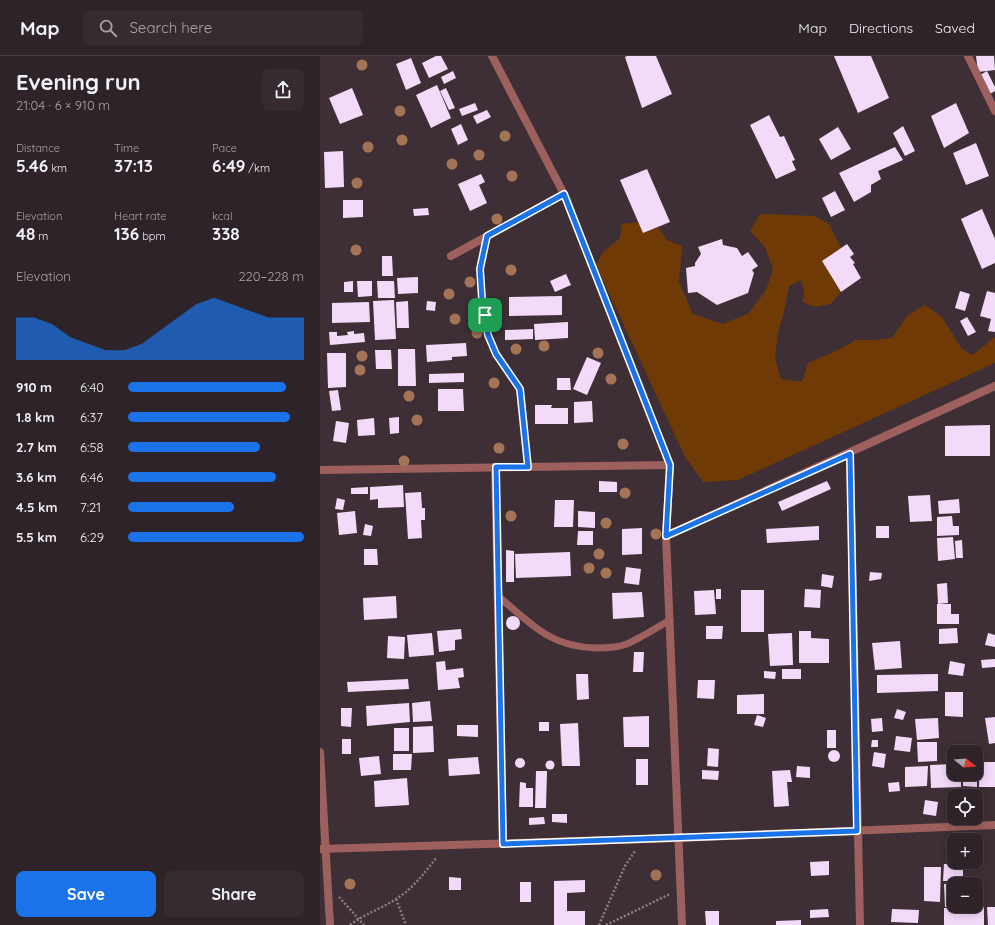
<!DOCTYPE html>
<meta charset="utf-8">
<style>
body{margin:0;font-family:Quicksand,sans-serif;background:#362b30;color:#f1f3f6;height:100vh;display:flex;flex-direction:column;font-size:15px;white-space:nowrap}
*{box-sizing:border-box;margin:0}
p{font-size:13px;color:#a7a4a8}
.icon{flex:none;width:22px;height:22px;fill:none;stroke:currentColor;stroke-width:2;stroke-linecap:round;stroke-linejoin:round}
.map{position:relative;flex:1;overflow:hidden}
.details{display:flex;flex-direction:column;background:#2e2328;width:320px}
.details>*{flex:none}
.needle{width:26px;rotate:107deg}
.buttons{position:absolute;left:627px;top:689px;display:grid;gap:8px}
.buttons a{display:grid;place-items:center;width:36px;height:36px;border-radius:8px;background:#2e2328;box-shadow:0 2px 10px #0003,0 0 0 1px #494045;font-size:20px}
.pin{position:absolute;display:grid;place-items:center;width:34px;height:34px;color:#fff;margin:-17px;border-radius:8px;box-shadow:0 2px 6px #0006}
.round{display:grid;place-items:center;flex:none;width:42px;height:42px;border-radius:8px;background:#362b30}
.head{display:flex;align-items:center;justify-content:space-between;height:68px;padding:0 16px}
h1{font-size:22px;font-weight:700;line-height:30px}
.metrics{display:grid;grid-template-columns:repeat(3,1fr);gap:6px;height:68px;padding:4px 16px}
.metrics div{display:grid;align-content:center}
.metrics b{font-size:17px;font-weight:700}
.metrics small{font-size:11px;font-weight:400}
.metrics p{font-size:11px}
.chart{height:112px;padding:8px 16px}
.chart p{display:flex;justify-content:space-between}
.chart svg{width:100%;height:72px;margin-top:4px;fill:#1a73e8;opacity:.7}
.action{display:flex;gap:8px;margin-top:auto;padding:8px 16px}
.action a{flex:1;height:46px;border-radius:8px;background:#1a73e8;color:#fff;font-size:16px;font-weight:700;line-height:46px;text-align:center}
.action a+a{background:#362b30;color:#f1f3f6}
ul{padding:0 16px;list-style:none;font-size:13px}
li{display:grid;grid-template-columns:64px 48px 1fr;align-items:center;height:30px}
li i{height:10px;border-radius:5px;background:#1a73e8}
header{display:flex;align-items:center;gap:24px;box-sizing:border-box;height:56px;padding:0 20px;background:#2e2328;border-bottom:1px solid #494045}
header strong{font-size:19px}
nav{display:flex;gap:22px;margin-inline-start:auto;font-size:14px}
.search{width:280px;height:36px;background:#362b30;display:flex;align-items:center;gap:10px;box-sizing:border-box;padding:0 14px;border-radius:8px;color:#a7a4a8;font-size:15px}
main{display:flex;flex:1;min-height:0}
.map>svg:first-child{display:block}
.green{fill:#703a06}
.building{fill:#f3daf9}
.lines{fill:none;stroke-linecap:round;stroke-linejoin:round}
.path{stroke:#897e83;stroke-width:2.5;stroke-dasharray:2 2;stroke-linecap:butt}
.lane{stroke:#9e605c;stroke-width:7}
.street{stroke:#9e605c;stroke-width:8}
.tree{fill:#a57355}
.route-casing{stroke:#fff;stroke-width:8}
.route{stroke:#1a73e8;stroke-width:5}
</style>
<header>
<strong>Map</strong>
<div class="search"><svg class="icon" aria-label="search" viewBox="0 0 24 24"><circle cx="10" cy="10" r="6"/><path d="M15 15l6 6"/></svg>Search here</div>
<nav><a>Map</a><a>Directions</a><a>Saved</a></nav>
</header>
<main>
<section class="details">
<div class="head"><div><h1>Evening run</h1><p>21:04 · 6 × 910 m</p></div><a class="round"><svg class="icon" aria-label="share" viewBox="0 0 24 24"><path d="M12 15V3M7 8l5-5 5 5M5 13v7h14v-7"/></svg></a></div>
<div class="metrics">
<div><p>Distance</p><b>5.46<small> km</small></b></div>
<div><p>Time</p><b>37:13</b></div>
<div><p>Pace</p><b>6:49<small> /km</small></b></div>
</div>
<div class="metrics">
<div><p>Elevation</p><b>48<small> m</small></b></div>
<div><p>Heart rate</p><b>136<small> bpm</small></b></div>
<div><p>kcal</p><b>338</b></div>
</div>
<div class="chart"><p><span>Elevation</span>220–228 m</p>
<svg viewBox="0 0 160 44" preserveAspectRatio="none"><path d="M0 44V18L10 18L20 22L30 30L40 34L50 38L60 38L70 34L80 26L90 18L100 10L110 6L120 10L130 14L140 18L150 18L160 18V44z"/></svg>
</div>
<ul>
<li><b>910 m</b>6:40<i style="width:90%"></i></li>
<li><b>1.8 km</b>6:37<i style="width:92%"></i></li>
<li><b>2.7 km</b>6:58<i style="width:75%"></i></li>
<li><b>3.6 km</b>6:46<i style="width:84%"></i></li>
<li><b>4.5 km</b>7:21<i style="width:60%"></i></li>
<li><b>5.5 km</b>6:29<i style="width:100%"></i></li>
</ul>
<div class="action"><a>Save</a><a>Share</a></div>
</section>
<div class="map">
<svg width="675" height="869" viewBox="0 0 675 869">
<rect width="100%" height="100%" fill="#3d2f35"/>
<path class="green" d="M440 158 494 160 509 168 521 192 502 205 521 236 511 248 495 251 483 246 484 235 481 224 469 230 464 256 458 277 455 302 461 323 482 326 488 307 516 295 536 284H556L572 282 587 260 605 249 622 261 642 293 653 299 675 281V307L418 424 383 426 365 401 276 209 283 196 300 182 302 168 318 166 323 177 338 171 347 184 362 190 359 226 373 258 403 268 429 257 446 234 453 213 445 191 430 175Z"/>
<g class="building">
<path d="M116 0H121L128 13 109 22 102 7Z"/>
<path d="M307 0H336L352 38 322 52 305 1Z"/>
<path d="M514 0H551L569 42 538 57Z"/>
<path d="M656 0H674L675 14 658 16Z"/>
<path d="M91 2 101 27 86 34 76 8Z"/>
<path d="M133 15 136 22 124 28 121 21Z"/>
<path d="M667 15 675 31V35L670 38 660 19Z"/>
<path d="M117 29 131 62 111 72 96 39Z"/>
<path d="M32 32 43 59 20 68 9 42Z"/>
<path d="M126 32 135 52 129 54 120 35Z"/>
<path d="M155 47 158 54 142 60 139 53Z"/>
<path d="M636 47 649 77 624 92 611 60Z"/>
<path d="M167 54 171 61 157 68 153 60Z"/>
<path d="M449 59 460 81 464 80 475 104 472 105 476 114 456 123 430 69Z"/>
<path d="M141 68 148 84 138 89 131 73Z"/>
<path d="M583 70 595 95 585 100 573 77Z"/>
<path d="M518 71 531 93 511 104 499 83Z"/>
<path d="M656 87 669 120 646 129 633 97Z"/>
<path d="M575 91 583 104 558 115 561 123 551 129V136L534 146 519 117Z"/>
<path d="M23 95 24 131 5 132 4 96Z"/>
<path d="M327 113 350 166 323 177 300 124Z"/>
<path d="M161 118 165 126 159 129 167 147 150 155 138 128Z"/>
<path d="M515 135 525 154 511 161 502 142Z"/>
<path d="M23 144H43V161L23 162Z"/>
<path d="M108 152 109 159 94 160 93 153Z"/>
<path d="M662 153 675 183V207L662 213 641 163Z"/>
<path d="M402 183 403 189 417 192 422 200 428 196 438 210 432 214 434 217 428 237 397 249 377 236 368 237 366 212 375 210V207L381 198 378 191Z"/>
<path d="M527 188 534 198 530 201 535 207 533 208 541 222 521 236 502 205Z"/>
<path d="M62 200H72L73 220H62Z"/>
<path d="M246 218 251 229 235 236 230 225Z"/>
<path d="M98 221V237L78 238 77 222Z"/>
<path d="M33 225V236H24V226Z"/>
<path d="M37 225H52V240L38 241Z"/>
<path d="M57 225H74L75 242H58Z"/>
<path d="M640 235 650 238 645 255 635 252Z"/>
<path d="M667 235 675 237V276L668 275 671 263 660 260Z"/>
<path d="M242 240V259L189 260V241Z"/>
<path d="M74 244 76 283 55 284 53 245Z"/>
<path d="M88 245 89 272H77L76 246Z"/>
<path d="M107 245 116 246 115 255 106 254Z"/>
<path d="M49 246 50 266 12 267V247Z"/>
<path d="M647 261 656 276 648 280 640 265Z"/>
<path d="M248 266V282L215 284 214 268Z"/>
<path d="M213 273V283L185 284V274Z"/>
<path d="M34 275V278L44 277 45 286 10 289 9 276H17V280L28 279 27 276Z"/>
<path d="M146 287 147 300 132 301V304L107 306 106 289Z"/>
<path d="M78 293H95L96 330H78Z"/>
<path d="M55 294H71L72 313H56Z"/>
<path d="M7 297H26V331L8 332Z"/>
<path d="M267 301 281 307 267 339 253 333Z"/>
<path d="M144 317V326L109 327V318Z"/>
<path d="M237 322H250L251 334H237Z"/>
<path d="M118 333H143L144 355H118Z"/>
<path d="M18 334 21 354 12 355 9 335Z"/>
<path d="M272 345 273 366 254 367V346Z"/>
<path d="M215 349H232L231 352H248V368H215Z"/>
<path d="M79 361V377L70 378 69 362Z"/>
<path d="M54 362 55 379 38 380 37 364Z"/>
<path d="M16 365 29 367 26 387 13 385Z"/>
<path d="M670 369V400H625V370Z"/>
<path d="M279 425 297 426V436H279Z"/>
<path d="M507 425 511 433 462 455 458 446Z"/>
<path d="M83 429 84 451 58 452V443L50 444V431Z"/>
<path d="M48 431V438H31V432Z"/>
<path d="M101 436 102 452H105V464H101L102 482 88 483 85 437Z"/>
<path d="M610 439 612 465 590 466 588 440Z"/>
<path d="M17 442 25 444 23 454 15 453Z"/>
<path d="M639 443 640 457 619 458 618 445Z"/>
<path d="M235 444H254L253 471H234Z"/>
<path d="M35 455 37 477 19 479 17 457Z"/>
<path d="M258 455 275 456V472L258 471Z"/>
<path d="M632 460 633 470H639V479L617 480V461Z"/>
<path d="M45 468 53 470 51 480 43 479Z"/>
<path d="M499 470V484L447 487 446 473Z"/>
<rect x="556" y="470" width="13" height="12"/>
<path d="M322 472V498L302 499V473Z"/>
<path d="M258 475H273V489H257Z"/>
<path d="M633 481 635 503 618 505 617 482Z"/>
<path d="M642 484 643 502H636L635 485Z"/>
<path d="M44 493H57L58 509H44Z"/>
<path d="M186 494 194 495V526H186Z"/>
<path d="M250 496 251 520 196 522 195 498Z"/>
<path d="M306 511 321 513 319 529 304 527Z"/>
<path d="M550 516 562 517 561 523 549 525Z"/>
<path d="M502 518 514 520 512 532 501 530Z"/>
<path d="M627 527 628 547 618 548 617 528Z"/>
<rect x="396" y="533" width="5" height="10"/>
<path d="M485 533 501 534 500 552 484 551Z"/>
<path d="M394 534 396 558 375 559 374 535Z"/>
<rect x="421" y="534" width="23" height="42"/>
<path d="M322 536 324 561 293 563 292 537Z"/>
<path d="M76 540 77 562 44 564 43 542Z"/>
<path d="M617 548H631V558H639V568H617Z"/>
<circle cx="193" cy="567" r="7"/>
<path d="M386 570H403L402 583H386Z"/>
<path d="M637 572 638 587 619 588V573Z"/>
<path d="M141 573 142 583 135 584V594L119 596 117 575Z"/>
<path d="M479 575H491V582L509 583V607H479Z"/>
<path d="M112 577 114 599 89 601 87 579Z"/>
<path d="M472 577 473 609 450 610 448 578Z"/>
<path d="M668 577 675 579V591L665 589Z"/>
<path d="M68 580 85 581 84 603 67 602Z"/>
<path d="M580 585 582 612 555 614 552 587Z"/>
<path d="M314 596H324L323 616H313Z"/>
<path d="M675 603V611L662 612 661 604Z"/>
<path d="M125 605 126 614 143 612 144 621 138 622 140 632 118 634 116 606Z"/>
<path d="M630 605 645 608 643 620 628 618Z"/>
<rect x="462" y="613" width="19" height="10"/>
<path d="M444 615 456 616 455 623 444 622Z"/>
<path d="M256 618H268L269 643 257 644Z"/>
<path d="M618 618V635L557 637V619Z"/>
<path d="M88 623 89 633 28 636 27 626Z"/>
<path d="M378 624H395L394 643 377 642Z"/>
<path d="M625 636H643V661L625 660Z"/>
<path d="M444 638V658H417V639Z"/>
<path d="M110 645 112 665 93 666 92 647Z"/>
<path d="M89 647 90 666 47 670 46 650Z"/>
<path d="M21 652H32L31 671 21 670Z"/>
<path d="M577 653 586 656 583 664 574 662Z"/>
<path d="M437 659 446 662 443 671 434 669Z"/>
<path d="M329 660V691H304L303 661Z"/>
<path d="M675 661V687L669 688 665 662Z"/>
<path d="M562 662 563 675 552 676 551 663Z"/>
<path d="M618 662 619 682 597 684 595 663Z"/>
<rect x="219" y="666" width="10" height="9"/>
<path d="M258 667 260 710H242L240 668Z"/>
<path d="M137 669H158V681L137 680Z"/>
<path d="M113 670 114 696 93 697V671Z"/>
<rect x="74" y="672" width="15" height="23"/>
<rect x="507" y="674" width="9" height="18"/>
<path d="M576 680 592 682 590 696 574 694Z"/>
<rect x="22" y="683" width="9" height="15"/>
<path d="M552 684H558V691H551Z"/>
<path d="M597 686H617V705L598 706Z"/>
<path d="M388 692 399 693 398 711 387 710Z"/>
<circle cx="514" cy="700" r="6"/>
<path d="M554 696 566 698 564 712 552 710Z"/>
<path d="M73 698H92L91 714H73Z"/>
<path d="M59 700 61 718 41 720 39 702Z"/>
<path d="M158 701 160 718 129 720 128 703Z"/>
<circle cx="200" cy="707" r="5"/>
<rect x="316" y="703" width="12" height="26"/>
<circle cx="230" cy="709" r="4.5"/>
<rect x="659" y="706" width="16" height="25"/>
<path d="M634 708V718H641V731L611 732 610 709Z"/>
<path d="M477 710 490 711V722L476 721Z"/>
<path d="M608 710 607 730 585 731V711Z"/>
<path d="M382 714 399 715 398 724 382 723Z"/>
<path d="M470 714 472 726H467L469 750 454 751 452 715Z"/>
<path d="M216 715H227L226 752H215Z"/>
<path d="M643 718H657V731L643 730Z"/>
<path d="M87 722 89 749 55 751 54 725Z"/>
<path d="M200 726 206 727V732H213V751H199Z"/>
<path d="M579 726 580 735 569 736 568 727Z"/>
<path d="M605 744 618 746 616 760 603 758Z"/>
<path d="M232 758H247V767L232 766Z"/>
<path d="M224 761 225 768 209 769V762Z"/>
<path d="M631 786H634V800H630Z"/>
<path d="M509 805V819L491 820 490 806Z"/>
<path d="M624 808H643V825H623Z"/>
<path d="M604 811H621L620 846 604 845Z"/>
<path d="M129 821 141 822V834H129Z"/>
<path d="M265 824V836L247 837V855H265V869H234V825Z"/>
<rect x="200" y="826" width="11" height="20"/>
<path d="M634 827V850L625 851 624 828Z"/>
<path d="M664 851V869H624V852Z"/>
<path d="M667 851H675V869H668Z"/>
<path d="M508 853 509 861 490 862V854Z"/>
<path d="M572 853 599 854 598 867 571 866Z"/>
<path d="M385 855H399V869H386Z"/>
<path d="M481 864V869H456V865Z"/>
</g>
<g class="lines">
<g class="path">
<path d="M164 194C158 224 161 273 177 299 184 310 197 321 200 334 207 355 206 379 208 401"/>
<path d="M19 841 44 869"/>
<path d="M76 843 86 869"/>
<path d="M30 869C44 858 61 853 76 843 93 833 104 817 117 801"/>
<path d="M279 869 305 810 315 795"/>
<path d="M286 869 350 838"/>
</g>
<path class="lane" d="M178 540C211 568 230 591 276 592 286 592 297 592 307 588 321 582 336 572 350 564"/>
<g class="street">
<path d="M172 0 244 138 350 409 346 480 362 869"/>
<path d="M648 0 675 55"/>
<path d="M131 200 244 138"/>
<path d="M530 398 540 869"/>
<path d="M175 411 183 788"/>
<path d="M0 414 350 409"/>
<path d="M346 480 675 330"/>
<path d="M0 696 10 869"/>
<path d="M0 793 359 782 675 769"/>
</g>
</g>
<g class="tree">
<circle cx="42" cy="9" r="5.5"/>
<circle cx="80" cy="55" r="5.5"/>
<circle cx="185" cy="80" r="5.5"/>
<circle cx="82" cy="84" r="5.5"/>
<circle cx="48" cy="91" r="5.5"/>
<circle cx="159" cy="99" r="5.5"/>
<circle cx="132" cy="108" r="5.5"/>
<circle cx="192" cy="120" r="5.5"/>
<circle cx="37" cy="127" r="5.5"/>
<circle cx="177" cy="163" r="5.5"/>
<circle cx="36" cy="194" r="5.5"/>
<circle cx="191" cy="214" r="5.5"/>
<circle cx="150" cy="226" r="5.5"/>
<circle cx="129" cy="238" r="5.5"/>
<circle cx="135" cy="263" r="5.5"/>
<circle cx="157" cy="277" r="5.5"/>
<circle cx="224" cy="290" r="5.5"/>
<circle cx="196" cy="293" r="5.5"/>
<circle cx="278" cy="297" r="5.5"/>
<circle cx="42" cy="300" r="5.5"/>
<circle cx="40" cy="314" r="5.5"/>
<circle cx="291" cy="323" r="5.5"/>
<circle cx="174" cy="327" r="5.5"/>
<circle cx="89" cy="340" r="5.5"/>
<circle cx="97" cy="364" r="5.5"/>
<circle cx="303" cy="388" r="5.5"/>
<circle cx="179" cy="392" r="5.5"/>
<circle cx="84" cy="405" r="5.5"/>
<circle cx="305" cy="437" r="5.5"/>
<circle cx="191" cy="460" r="5.5"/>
<circle cx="286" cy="467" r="5.5"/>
<circle cx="336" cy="478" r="5.5"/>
<circle cx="279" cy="498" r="5.5"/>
<circle cx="269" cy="512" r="5.5"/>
<circle cx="286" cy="517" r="5.5"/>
<circle cx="336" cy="819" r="5.5"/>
<circle cx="30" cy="828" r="5.5"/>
</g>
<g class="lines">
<defs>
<path id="route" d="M244 138 350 409 346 480 530 398 537 775 183 788 176 411H208L200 333 176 298 168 279 162 243 160 213 167 180Z"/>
</defs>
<use href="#route" class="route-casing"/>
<use href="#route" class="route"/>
</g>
</svg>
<div class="buttons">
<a><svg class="needle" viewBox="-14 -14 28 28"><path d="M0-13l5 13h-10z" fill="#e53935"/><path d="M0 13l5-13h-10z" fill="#a7a4a8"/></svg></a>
<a><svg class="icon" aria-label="locate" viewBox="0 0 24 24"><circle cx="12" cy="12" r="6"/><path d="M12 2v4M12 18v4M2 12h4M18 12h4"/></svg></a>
<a>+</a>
<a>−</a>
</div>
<div class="pin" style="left:165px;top:259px;background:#1e9e55"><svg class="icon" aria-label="arrive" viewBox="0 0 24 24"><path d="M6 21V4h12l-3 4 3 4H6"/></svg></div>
</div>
</main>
